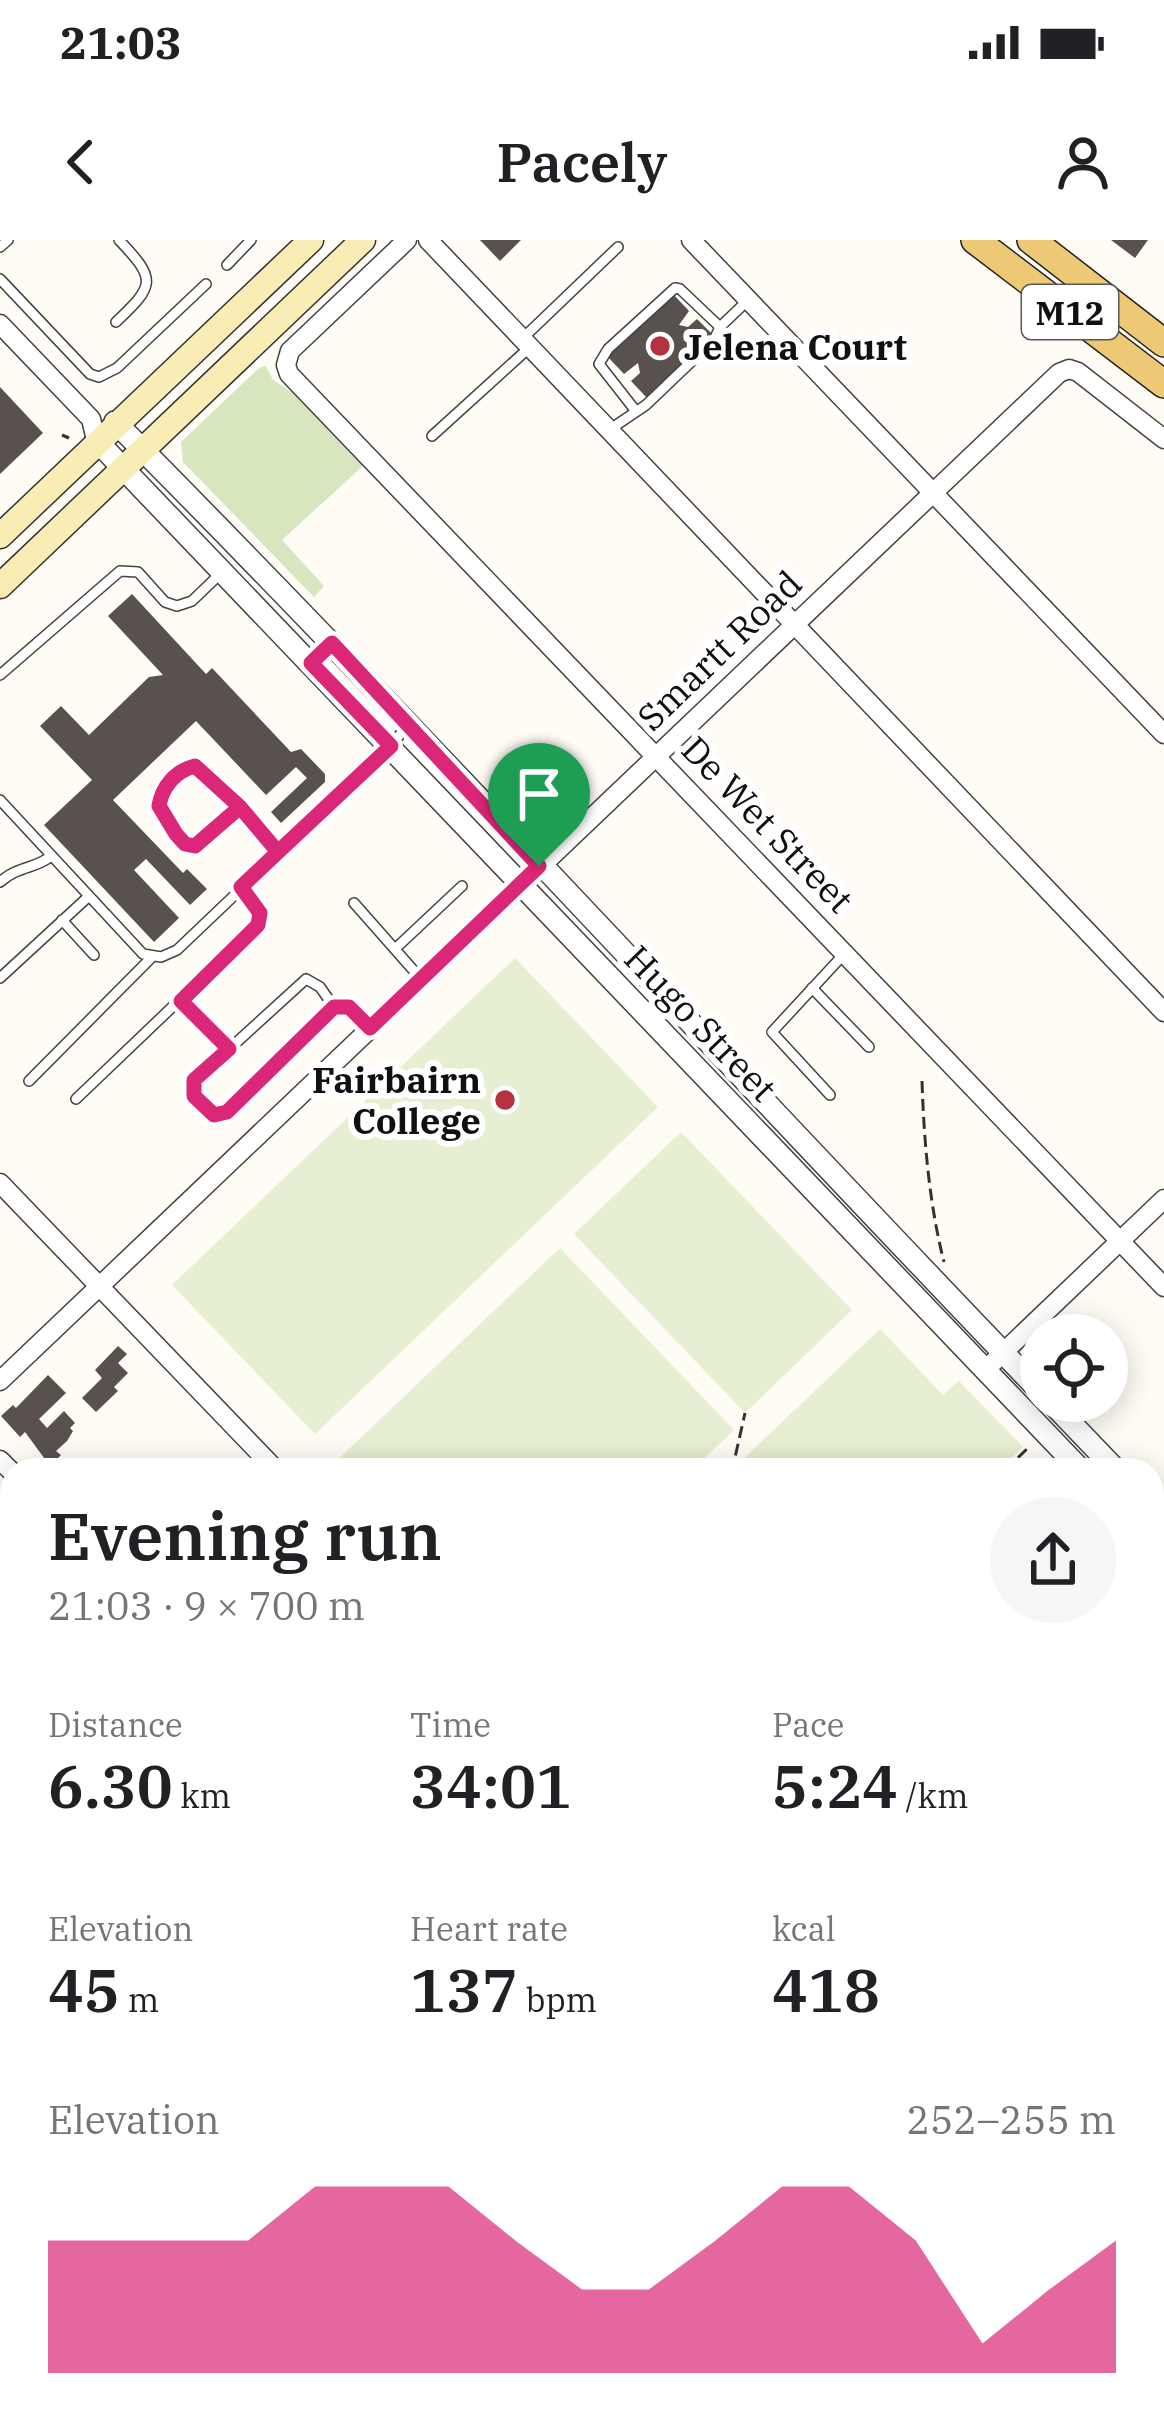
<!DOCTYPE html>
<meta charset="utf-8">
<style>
body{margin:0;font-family:"IBM Plex Serif",serif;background:#f6f6f6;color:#202124;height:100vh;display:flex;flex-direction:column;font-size:45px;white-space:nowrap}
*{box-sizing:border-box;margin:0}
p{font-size:39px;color:#757577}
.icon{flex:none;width:66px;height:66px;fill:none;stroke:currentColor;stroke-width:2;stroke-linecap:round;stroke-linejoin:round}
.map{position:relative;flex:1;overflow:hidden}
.details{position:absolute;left:0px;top:1218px;width:1164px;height:975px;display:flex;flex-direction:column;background:#fff;border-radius:36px 36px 0 0;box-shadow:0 6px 30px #0003}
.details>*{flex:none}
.tools{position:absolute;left:1020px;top:1074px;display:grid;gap:24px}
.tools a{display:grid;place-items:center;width:108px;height:108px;border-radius:50%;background:#fff;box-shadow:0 6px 30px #0003;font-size:60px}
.pin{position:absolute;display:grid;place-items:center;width:102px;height:102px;color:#fff;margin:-123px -51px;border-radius:50% 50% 50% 0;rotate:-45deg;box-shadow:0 0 12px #0007}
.pin .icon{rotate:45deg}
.round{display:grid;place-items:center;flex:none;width:126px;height:126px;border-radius:63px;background:#f6f6f6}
.overview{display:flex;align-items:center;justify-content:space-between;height:204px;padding:0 48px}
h1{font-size:66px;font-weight:600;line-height:90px}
.metrics{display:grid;grid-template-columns:repeat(3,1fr);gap:18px;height:204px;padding:12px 48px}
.metrics div{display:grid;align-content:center}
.metrics b{font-size:60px;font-weight:600}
.metrics small{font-size:33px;font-weight:400}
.metrics p{font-size:33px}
.chart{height:336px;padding:24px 48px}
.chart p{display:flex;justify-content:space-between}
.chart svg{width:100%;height:216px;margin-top:12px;fill:#db2777;opacity:.7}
.status{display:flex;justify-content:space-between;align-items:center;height:84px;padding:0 60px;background:#fff;direction:ltr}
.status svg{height:33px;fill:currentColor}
header{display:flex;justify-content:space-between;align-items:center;height:156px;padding:0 48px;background:#fff;font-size:54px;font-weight:600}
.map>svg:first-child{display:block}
.green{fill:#d6e7c0}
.pitch{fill:#e6efd1}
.building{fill:#58514d}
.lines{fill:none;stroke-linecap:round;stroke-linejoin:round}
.service-casing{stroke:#434343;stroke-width:12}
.minor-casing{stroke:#434343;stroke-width:21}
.tertiary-casing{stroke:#434343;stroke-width:24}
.secondary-casing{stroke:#323232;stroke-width:27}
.primary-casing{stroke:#212121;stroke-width:30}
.path{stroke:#323232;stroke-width:3;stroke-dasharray:12 6;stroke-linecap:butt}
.service{stroke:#fff;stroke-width:9}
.minor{stroke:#fff;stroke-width:18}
.tertiary{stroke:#fff;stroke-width:21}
.secondary{stroke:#f9edb5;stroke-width:24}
.primary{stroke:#eec975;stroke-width:27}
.route-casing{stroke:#fff;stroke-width:24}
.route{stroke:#db2777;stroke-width:15}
.poi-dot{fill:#b73240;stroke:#fff;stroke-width:4.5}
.labels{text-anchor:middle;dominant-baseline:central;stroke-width:12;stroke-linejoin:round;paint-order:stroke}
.shield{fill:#fff;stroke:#585858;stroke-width:3}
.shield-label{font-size:33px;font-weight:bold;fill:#101010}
.poi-label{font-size:36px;font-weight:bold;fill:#101010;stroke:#fff;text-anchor:start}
.street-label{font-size:36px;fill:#101010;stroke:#fff}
</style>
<div class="status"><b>21:03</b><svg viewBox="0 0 49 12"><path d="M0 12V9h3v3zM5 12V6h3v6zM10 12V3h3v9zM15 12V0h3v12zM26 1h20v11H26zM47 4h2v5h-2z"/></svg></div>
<header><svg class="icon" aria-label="back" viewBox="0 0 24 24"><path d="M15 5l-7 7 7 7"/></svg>Pacely<svg class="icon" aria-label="person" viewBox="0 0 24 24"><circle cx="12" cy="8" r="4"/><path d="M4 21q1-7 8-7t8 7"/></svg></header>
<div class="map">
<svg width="1164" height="2192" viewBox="0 0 1164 2192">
<rect width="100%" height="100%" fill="#fefcf5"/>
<g class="green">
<path d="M266 126 273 140 298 156 365 224 282 300 324 346 314 357 183 222 181 202 259 128Z"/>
<path d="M12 1373V1492L0 1479V1385Z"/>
<path d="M12 1576V1769L0 1756V1588Z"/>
</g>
<g class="pitch">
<path d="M515 718 658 867 315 1194 172 1045Z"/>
<path d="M681 892 852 1070 745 1173 574 994Z"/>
<path d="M560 1008 734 1190 692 1230H332L329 1228Z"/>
<path d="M880 1089 943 1155 959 1141 1023 1207 999 1230H747L740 1222Z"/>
<path d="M1152 1881 1164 1893V1928L1152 1940Z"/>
<path d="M938 2181H1047L1035 2192H949Z"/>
</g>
<g class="building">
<path d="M480 0H521L500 21Z"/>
<path d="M1111 0H1148L1135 18Z"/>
<path d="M673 54 689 71 679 85 688 87 697 79 713 95 647 158 631 141 640 133 638 123 624 134 607 116Z"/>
<path d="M0 147 43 193 0 234Z"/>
<path d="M132 354 206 434 212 428 291 512 301 509 325 534V542L281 583 271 572 307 538 296 527 266 555 196 481 113 560 183 633 187 629 207 649 190 665 146 619 134 630 179 678 154 702 44 585 92 540 40 486 61 466 89 495 149 437 163 435 108 376Z"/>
<path d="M118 1106 127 1114 118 1123 128 1133 114 1147 118 1151 96 1172 82 1158 102 1138 95 1130Z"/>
<path d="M48 1135 66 1153 39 1179 47 1188 64 1171 75 1183 70 1188 73 1191 67 1201 56 1211 61 1215 50 1226 25 1192 20 1197 1 1176 13 1165 16 1168Z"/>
<path d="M0 1258 12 1270V1283L0 1295Z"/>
<path d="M12 1310V1351L0 1362V1321Z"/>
<path d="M1164 1426V1481L1152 1484V1429Z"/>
<path d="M1154 1697 1164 1710 1152 1721V1699Z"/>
<path d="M719 2181H753L764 2192H708Z"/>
</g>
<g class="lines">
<defs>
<g id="service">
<path d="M0 7 8 0"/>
<path d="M227 25 251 0"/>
<path d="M0 39 90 134 99 137 117 128 206 44"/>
<path d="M116 82C155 45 157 40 119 0"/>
<path d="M522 99 618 7"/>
<path d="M635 170 599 124 608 109 675 48 680 49 720 87"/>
<path d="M609 190 646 165 714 100 720 87 748 60"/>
<path d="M432 196 530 107"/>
<path d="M0 435 120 331 138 332 165 362 177 366 192 361 222 332"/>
<path d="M0 560 143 714 161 717 177 710 391 506 409 483"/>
<path d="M240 567 195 606C176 601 169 582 159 566 162 547 175 531 195 526L240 567 278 612"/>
<path d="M0 642C19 625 36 629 51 616"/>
<path d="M354 663 422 740"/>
<path d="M62 680 94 715"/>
<path d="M396 708 462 646"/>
<path d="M0 738 88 657"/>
<path d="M306 739 320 747 334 767 230 869 214 875 194 856 193 842Z"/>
<path d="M812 748 869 807"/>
<path d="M181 761 229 809"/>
<path d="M29 841 152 717"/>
<path d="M830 855 772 792 845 713"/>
<path d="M76 859 258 685 260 673 241 647"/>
<path d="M0 1369 12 1358"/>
<path d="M1152 1998 1164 1973"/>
<path d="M1152 2033 1164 2058"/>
</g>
<g id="minor">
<path d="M407 0 290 111 286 125 289 134 1164 1047"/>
<path d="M428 0 1164 772"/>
<path d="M691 0 1164 494"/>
<path d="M0 84 91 179 96 200"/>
<path d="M0 943 276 1230"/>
<path d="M985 1130 1164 959"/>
<path d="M0 1141 1059 133 1069 129 1078 132 1164 199"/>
<path d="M0 1220 12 1232"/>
<path d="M0 1496 12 1509"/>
<path d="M1152 1570 1164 1555"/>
<path d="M1152 1586 1164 1602"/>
<path d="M0 1773 12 1785"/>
<path d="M0 2048 12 2060"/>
<path d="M1152 2144 1164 2157"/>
<path d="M127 2181 137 2192"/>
<path d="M390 2181 401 2192"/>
<path d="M654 2181 664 2192"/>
<path d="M495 2192 506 2181"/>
</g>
<g id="tertiary">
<path d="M115 182C430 499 731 830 1041 1152"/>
<path d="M96 200 1081 1230"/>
<path d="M1050 1161 1116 1230"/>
<path d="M1152 1269 1164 1282"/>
<path d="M1152 1305 1164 1317"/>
<path d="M1152 2136 1164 2124"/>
<path d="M1092 2192 1104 2181"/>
</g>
<g id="secondary">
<path d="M0 296 311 0"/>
<path d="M0 346 363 0"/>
</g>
<g id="primary">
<path d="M975 0 1164 144"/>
<path d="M1031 0 1164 103"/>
</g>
</defs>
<use href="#service" class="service-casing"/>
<use href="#minor" class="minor-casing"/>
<use href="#tertiary" class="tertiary-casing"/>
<use href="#secondary" class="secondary-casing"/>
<use href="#primary" class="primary-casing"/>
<g class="path">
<path d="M62 195 69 198"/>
<path d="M922 841C924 901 929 963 944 1022"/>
<path d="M742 1230 734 1222 745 1173"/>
<path d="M1005 1230 1029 1207"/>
<path d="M706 2181H713"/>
</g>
<use href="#service" class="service"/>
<use href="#minor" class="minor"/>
<use href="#tertiary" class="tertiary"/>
<use href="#secondary" class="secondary"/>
<use href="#primary" class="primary"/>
</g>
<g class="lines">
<defs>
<path id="route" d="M539 626 332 403 311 423 391 506 278 612 240 567 195 526C175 531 162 547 159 566L176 594 185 604 195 606 240 567 278 612 241 647 260 673 258 685 181 761 229 809 194 840V856L214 875 227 872 334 767H349L370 788 539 626"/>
</defs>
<use href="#route" class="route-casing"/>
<use href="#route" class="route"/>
</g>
<g class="poi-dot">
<circle cx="660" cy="106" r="12"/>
<circle cx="505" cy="860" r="12"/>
</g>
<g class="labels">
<rect class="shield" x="1022" y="45" width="96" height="54" rx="9"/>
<g class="shield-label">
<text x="1070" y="72">M12</text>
</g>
<g class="poi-label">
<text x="684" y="106">Jelena Court</text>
<text x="481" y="839" text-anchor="end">Fairbairn<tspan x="481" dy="41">College</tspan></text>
</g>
<g class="street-label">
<text transform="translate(719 410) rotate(-44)">Smartt Road</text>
<text transform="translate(768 584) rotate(46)">De Wet Street</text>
<text transform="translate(701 783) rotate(46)">Hugo Street</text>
</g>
</g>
</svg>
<div class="tools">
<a><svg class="icon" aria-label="locate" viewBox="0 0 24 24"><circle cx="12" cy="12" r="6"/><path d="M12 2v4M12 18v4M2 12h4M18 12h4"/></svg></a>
</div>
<div class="pin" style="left:539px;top:626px;background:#1e9e55"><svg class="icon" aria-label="arrive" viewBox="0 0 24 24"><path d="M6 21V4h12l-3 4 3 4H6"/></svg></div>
<section class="details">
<div class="overview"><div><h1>Evening run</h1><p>21:03 · 9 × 700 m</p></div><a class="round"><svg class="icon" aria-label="share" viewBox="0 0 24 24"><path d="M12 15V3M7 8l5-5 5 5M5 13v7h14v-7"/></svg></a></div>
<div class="metrics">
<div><p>Distance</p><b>6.30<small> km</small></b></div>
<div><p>Time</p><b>34:01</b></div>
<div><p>Pace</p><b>5:24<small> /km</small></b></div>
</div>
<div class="metrics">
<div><p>Elevation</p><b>45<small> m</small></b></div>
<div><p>Heart rate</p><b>137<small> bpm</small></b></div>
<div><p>kcal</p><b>418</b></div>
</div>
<div class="chart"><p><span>Elevation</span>252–255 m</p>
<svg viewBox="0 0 160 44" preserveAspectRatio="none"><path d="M0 44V17L10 17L20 17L30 17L40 6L50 6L60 6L70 17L80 27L90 27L100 17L110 6L120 6L130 17L140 38L150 27L160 17V44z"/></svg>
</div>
</section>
</div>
